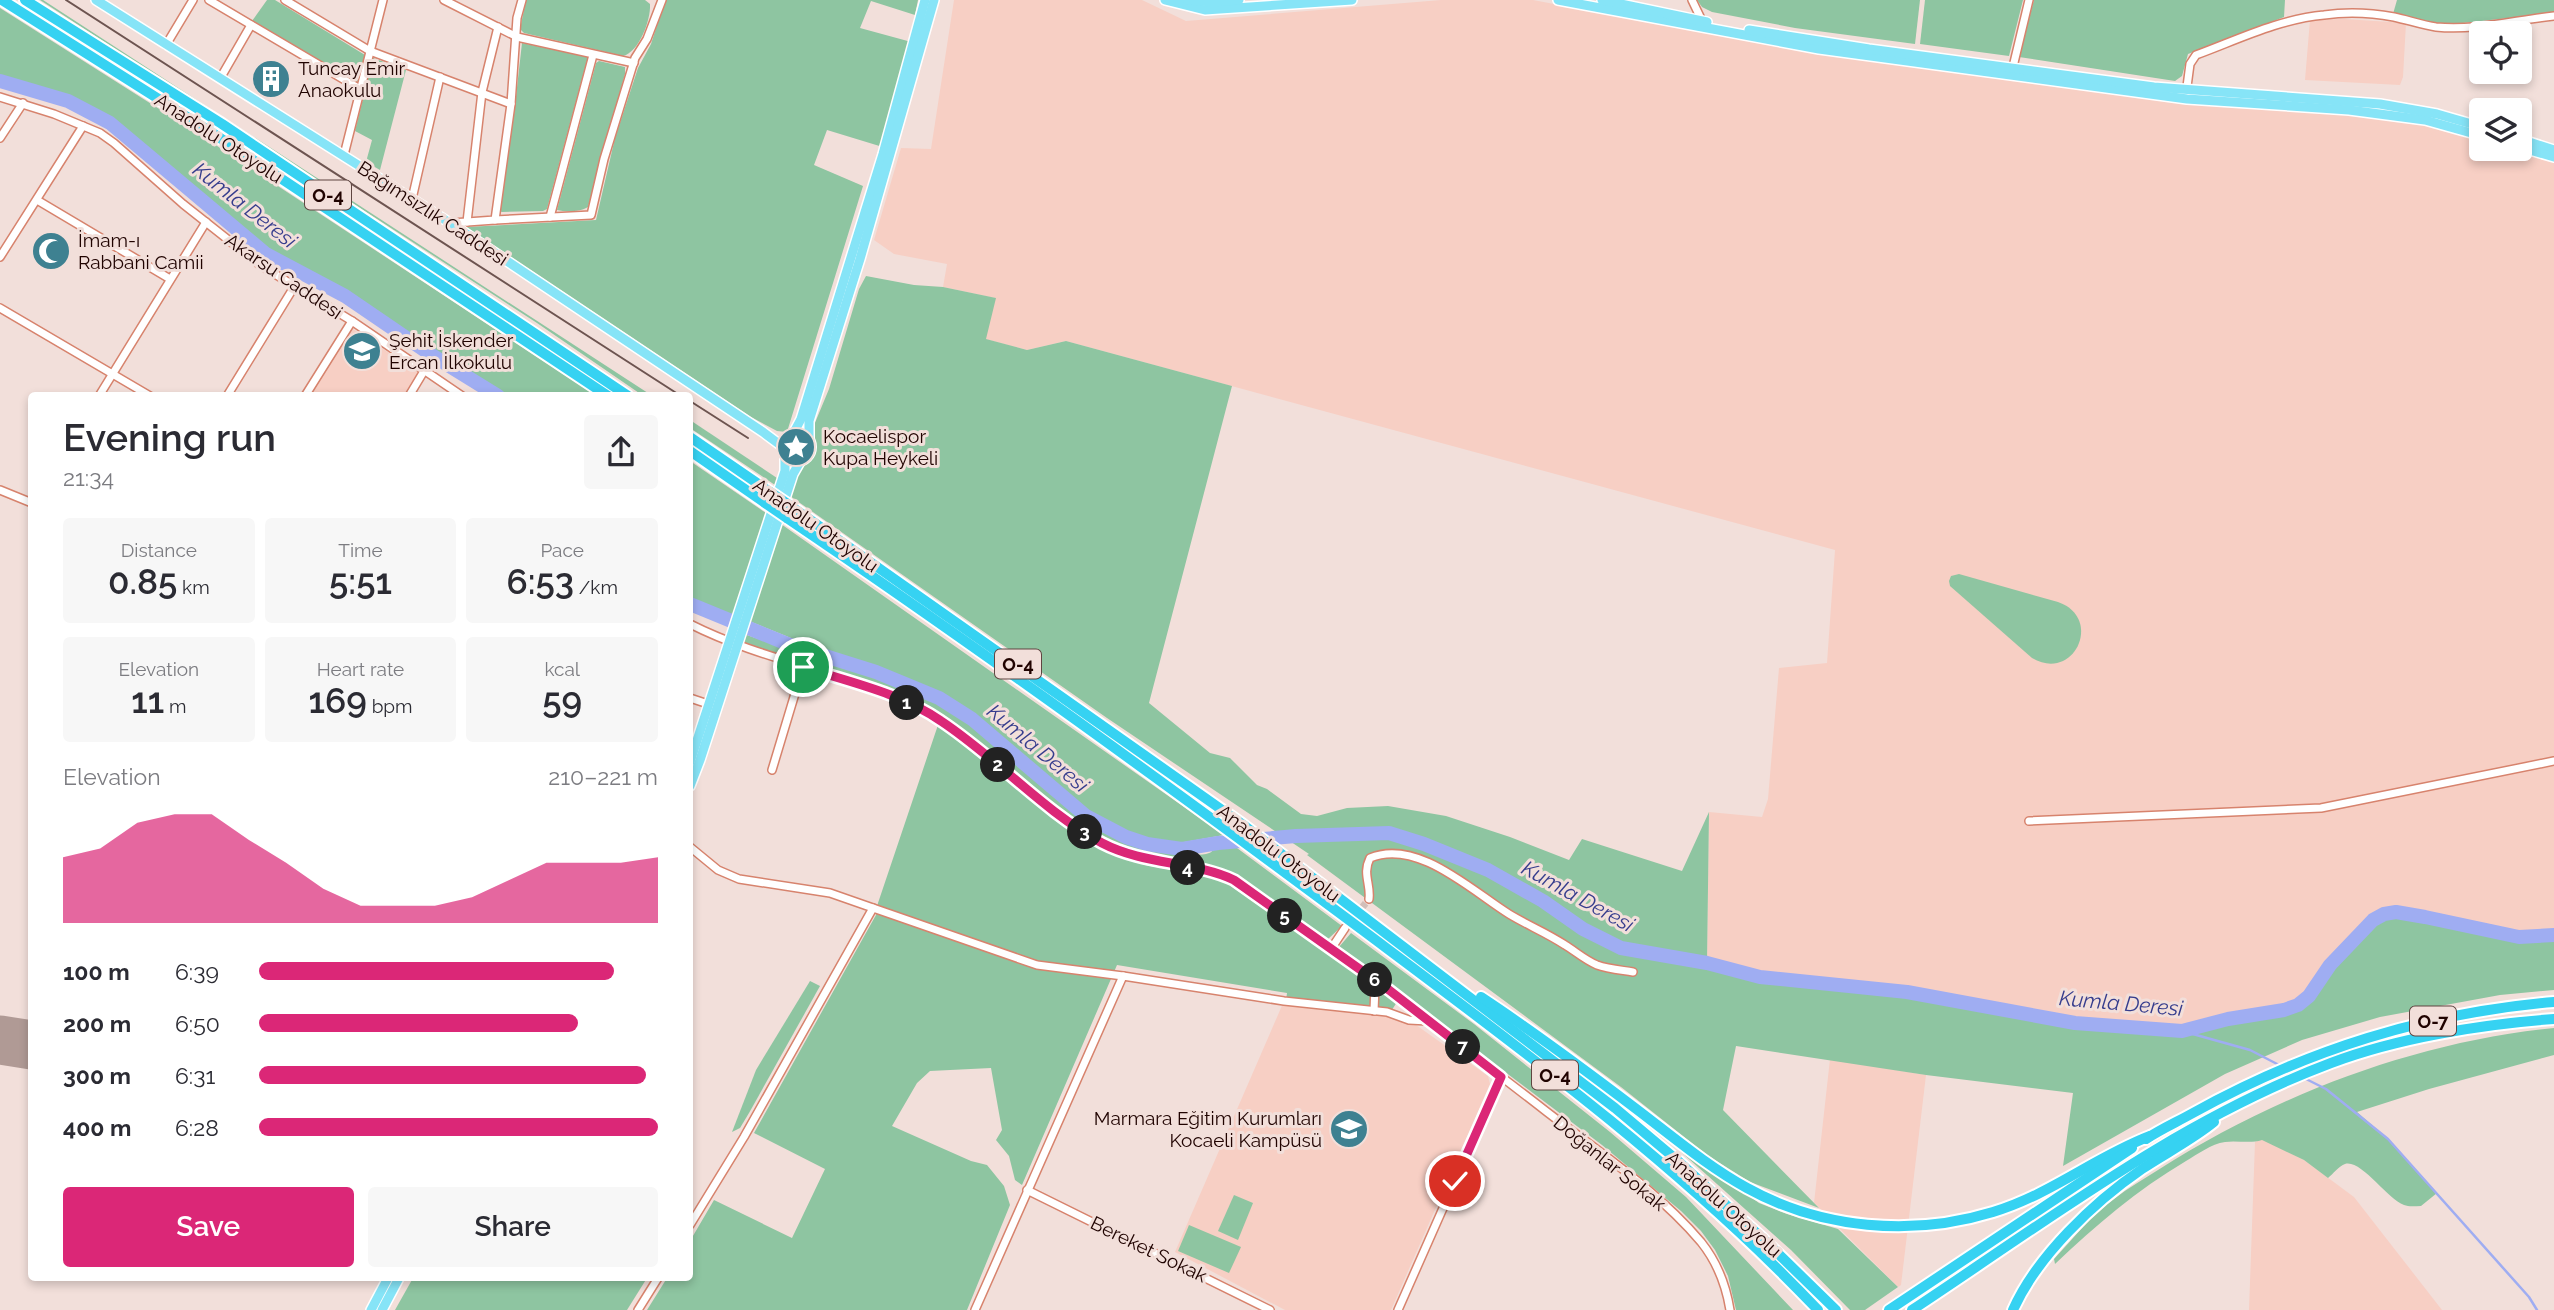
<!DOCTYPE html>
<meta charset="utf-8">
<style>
body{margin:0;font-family:Raleway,sans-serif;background:#f7f7f7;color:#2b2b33;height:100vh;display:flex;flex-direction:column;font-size:26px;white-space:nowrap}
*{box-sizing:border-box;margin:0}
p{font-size:23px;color:#7c7c81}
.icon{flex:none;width:38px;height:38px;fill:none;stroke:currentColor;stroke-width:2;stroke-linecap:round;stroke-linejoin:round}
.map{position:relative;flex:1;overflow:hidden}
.sheet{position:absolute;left:28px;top:392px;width:665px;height:889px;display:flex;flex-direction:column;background:#fff;border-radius:7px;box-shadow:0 4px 10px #0003}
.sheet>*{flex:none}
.buttons{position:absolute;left:2469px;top:21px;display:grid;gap:14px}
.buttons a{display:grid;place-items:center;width:63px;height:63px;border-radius:7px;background:#fff;box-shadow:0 4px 10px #0003;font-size:35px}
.pin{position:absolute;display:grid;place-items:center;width:60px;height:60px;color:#fff;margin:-30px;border:4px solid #fff;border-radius:50%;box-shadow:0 2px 7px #0007}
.km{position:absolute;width:35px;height:35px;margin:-18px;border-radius:50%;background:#222;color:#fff;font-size:19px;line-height:35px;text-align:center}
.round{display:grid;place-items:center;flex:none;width:74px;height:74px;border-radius:7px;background:#f7f7f7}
.summary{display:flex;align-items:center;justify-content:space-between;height:119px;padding:0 35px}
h1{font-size:38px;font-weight:600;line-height:52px}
.metrics{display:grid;grid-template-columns:repeat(3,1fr);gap:10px;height:119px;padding:7px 35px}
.metrics div{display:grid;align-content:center;border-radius:7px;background:#f7f7f7;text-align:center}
.metrics b{font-size:35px;font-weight:600}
.metrics small{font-size:19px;font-weight:400}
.metrics p{font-size:19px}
.chart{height:196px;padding:14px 35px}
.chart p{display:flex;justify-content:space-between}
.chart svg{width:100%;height:126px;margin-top:7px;fill:#db2777;opacity:.7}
.button{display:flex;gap:14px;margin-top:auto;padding:14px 35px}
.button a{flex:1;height:80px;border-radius:7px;background:#db2777;color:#fff;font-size:28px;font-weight:600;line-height:80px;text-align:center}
.button a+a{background:#f7f7f7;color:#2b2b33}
ul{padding:0 35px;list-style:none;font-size:23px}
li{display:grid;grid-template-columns:112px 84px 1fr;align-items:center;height:52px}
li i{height:18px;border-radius:9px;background:#db2777}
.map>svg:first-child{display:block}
.built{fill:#f7cfc4}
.green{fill:#8ec5a1}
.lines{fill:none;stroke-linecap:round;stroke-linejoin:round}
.stream{stroke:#9fadf2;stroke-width:2.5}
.river{stroke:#9fadf2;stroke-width:14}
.runway{stroke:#b09a95;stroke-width:49}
.minor-tunnel{stroke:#d2beb9;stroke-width:7;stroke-dasharray:7 3.5;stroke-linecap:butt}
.minor-casing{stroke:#d7836d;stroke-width:10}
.major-casing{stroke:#fff;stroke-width:12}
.highway-casing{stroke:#fff;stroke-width:14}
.minor{stroke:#fff;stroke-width:7}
.major{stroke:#86e4f7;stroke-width:9}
.highway{stroke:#36d2f2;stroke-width:10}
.tram{stroke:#6d5450;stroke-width:2}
.highway-bridge-casing{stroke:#fff;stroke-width:14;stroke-linecap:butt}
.highway-bridge{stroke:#36d2f2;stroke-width:10}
.route-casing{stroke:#fff;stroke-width:14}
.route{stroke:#db2777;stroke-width:9}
.labels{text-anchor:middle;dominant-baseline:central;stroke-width:6;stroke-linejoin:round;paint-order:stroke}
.shield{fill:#f2dfda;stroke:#5f4541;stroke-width:2}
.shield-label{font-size:18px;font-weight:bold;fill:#200300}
.poi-label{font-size:19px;fill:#200300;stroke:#f2dfda;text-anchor:start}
.street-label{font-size:19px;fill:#200300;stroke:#f2dfda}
.water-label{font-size:21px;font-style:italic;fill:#363d8d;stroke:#f2dfda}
</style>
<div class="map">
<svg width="2554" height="1310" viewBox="0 0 2554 1310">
<rect width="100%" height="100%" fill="#f2dfda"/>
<g class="built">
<path d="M954 0H1142L1186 21 1441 0H1533L1768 45 2175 102 2212 101 2413 120 2481 139 2482 149H2515L2554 161V935L2519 937 2425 917 2396 912 2384 914 2373 920 2330 965 2309 996 2298 1005 2284 1010 2228 1019 2182 1031 2056 1020 1907 992 1760 977 1707 963 1709 812 1762 817 1768 799 1779 668 1827 663 1835 550 1066 341 1027 350 985 339 995 298 943 287 947 264 894 254 874 240 901 148 931 149Z"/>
<path d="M2344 19 2406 23 2403 77 2400 85 2305 80 2310 20Z"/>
<path d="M353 329 419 373 405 395 311 396Z"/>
<path d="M1284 1001 1387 1012 1409 1020 1488 1076 1490 1084 1391 1310H1285L1175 1252Z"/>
<path d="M1830 1059 1926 1075 1901 1285 1898 1287 1814 1203Z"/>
<path d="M2262 1139 2304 1160 2354 1197 2442 1310H2249L2255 1142Z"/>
</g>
<g class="green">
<path d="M40 0H43L651 395H642L537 323Z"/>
<path d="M267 0H275L365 55 357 84 252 21Z"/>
<path d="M526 0H645L650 4C651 20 639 52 623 56L524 33 520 29Z"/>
<path d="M665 0H918L915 15 871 1 860 28 915 43 886 148 827 130 814 165 863 186 787 432 777 431 751 417 466 227 596 220 615 138 638 68 651 44Z"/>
<path d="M1697 0H1920L1915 44 1795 28 1712 12 1702 7Z"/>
<path d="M1925 0H2023L2009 56 1920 44Z"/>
<path d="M2034 0H2285L2284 17 2188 54 2182 76 2175 81 2019 57Z"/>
<path d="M2397 0H2554V13L2463 23H2430L2393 14Z"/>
<path d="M0 8 205 138 595 395H509L464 371 353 297 264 248 118 123C81 99 42 88 0 76Z"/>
<path d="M522 43 588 57 547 209 543 211 502 212 499 211 514 114Z"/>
<path d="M373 58 406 70 380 170 366 162 372 140 355 131Z"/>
<path d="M599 61 625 67V74L588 207C580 212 566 212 557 210L596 63Z"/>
<path d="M866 276 914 285 943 287 996 298 986 339 1027 350 1066 341 1232 386 1149 703 1210 753 1230 758 1257 785 1267 789 1301 814 1317 816 1347 808 1388 806 1446 816 1510 837 1569 860 1582 839 1682 871 1709 812 1707 963 1760 977 1907 992 2056 1020 2182 1031 2228 1019 2284 1010 2298 1005 2309 996 2330 965 2373 920 2384 914 2396 912 2519 937 2554 935V990L2500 995 2380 1017 2302 1040 2225 1074 2063 1166 2073 1093 1926 1075 1736 1046 1723 1110 1819 1208 1750 1182 1707 1155 1621 1087 1307 855 1309 854 1107 718 790 496 802 463 812 452V430L829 389 859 289Z"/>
<path d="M690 420 777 478 775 485 690 428Z"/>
<path d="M690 461 766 513 733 616 690 598Z"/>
<path d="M781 524 1224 835 1173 844 1150 840 1123 832 1082 807 963 707 899 675 858 660 818 649 749 621Z"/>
<path d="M1959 574 2058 602C2104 618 2074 683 2032 658L1950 586 1949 581 1951 576Z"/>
<path d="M744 634C806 656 872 669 930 699 1015 743 1065 834 1164 853 1176 855 1194 856 1206 854 1214 852 1209 852 1216 849 1221 846 1230 848 1237 848L1342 926 1327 940 1232 873C1203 861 1171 861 1141 854 1122 849 1104 838 1087 828L964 738 912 705 741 645Z"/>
<path d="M938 725 1071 831 1101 849 1145 865 1221 879 1397 1002 1390 1013 1286 1001 1287 993 1117 965 1022 1185 1015 1180 1009 1156 996 1140 1002 1130 991 1068 930 1071 917 1083 892 1126 971 1161 987 1165 1004 1186 1010 1205 967 1310H647L667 1278H690V1241L714 1200 792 1238 825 1169 754 1133 876 915 878 903Z"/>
<path d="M1351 933 1474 1024 1610 1132 1686 1197 1793 1310H1736L1728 1276 1715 1250 1701 1231 1681 1211 1602 1145 1339 947Z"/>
<path d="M810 981 820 986 749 1113 740 1128 732 1132 756 1070Z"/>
<path d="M2554 1028V1055L2429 1089 2357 1112 2388 1139 2437 1193 2421 1206C2415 1206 2409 1207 2404 1205 2387 1199 2361 1159 2345 1164 2339 1166 2333 1174 2328 1178L2304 1160 2262 1140C2250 1144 2237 1140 2225 1142 2211 1144 2198 1154 2186 1161 2137 1190 2096 1225 2055 1264L2054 1259C2073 1239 2091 1215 2114 1199 2128 1188 2144 1179 2158 1170 2276 1095 2414 1042 2554 1028Z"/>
<path d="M1643 1118 1759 1203 1787 1214 1838 1229 1898 1287 1865 1310H1850L1791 1250Z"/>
<path d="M1234 1195 1253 1203 1238 1240 1218 1231Z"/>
<path d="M1189 1225 1241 1247 1229 1273 1178 1251Z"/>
<path d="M413 1278H647L627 1310H395Z"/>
</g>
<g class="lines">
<g class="stream">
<path d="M2182 1031 2250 1050 2281 1066"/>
<path d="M2306 1079 2326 1089 2388 1139 2529 1297 2537 1310"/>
</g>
<g class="river">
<path d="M0 81 68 101 110 123 266 254 345 296 430 354 498 396"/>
<path d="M690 604 790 645 876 672 939 698 972 719 1086 816 1126 837 1147 844 1182 849 1218 843 1296 836 1389 833 1424 844 1488 870 1543 901 1583 929 1621 948 1707 963 1760 977 1907 992 2075 1023 2182 1031 2228 1019 2284 1010 2298 1005 2309 996 2330 965 2373 920 2384 914 2396 912 2425 917 2519 937 2554 935"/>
</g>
<path class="runway" d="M0 1040 32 1045"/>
<path class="minor-tunnel" d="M1348 925 1369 899"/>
<defs>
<g id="minor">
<path d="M209 0 360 89"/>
<path d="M285 0 370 51 511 104"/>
<path d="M444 0 517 37 634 63"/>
<path d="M1692 0 1704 25"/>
<path d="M166 45 193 0"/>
<path d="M2012 71 2029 0"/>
<path d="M221 77 251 25"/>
<path d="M2186 94 2190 64 2196 55C2237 40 2279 19 2324 15 2346 12 2372 13 2394 17 2408 20 2422 25 2436 27 2475 31 2515 20 2554 16"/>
<path d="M0 97 54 114 100 133 114 143 183 204 260 265 352 321 462 396"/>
<path d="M0 138 23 103"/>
<path d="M344 155 383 0"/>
<path d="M412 199 440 77"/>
<path d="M37 200 170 279"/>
<path d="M550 217 593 55"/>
<path d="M495 220 591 215 604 159 635 58 647 39 662 0"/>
<path d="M467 222 495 220 511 104 517 18 522 0"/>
<path d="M450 223 467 222 482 92 498 27"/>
<path d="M0 257 83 126"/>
<path d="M0 308 150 396"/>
<path d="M99 396 206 222"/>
<path d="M227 396 294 287"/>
<path d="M305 396 352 321"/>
<path d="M409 396 424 371"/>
<path d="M0 490 32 503"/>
<path d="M690 624C761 660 842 672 914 705 981 737 1030 800 1093 838 1140 866 1189 859 1234 880 1341 955 1444 1032 1547 1112 1599 1152 1658 1191 1701 1242 1717 1262 1726 1285 1730 1310"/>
<path d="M690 698 708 704"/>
<path d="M772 770 803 667"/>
<path d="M2029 821 2321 808 2554 761"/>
<path d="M690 847 718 870 739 879 830 893 873 908 744 1137 690 1225"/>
<path d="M1369 899C1371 884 1362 874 1370 858 1417 838 1472 891 1509 914 1527 925 1547 933 1565 945 1575 951 1585 960 1597 965 1608 969 1621 970 1633 972"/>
<path d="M873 908 1037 965 1123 976"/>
<path d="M1331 949 1345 928"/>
<path d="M1373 980 1375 986 1374 1011"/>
<path d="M1027 1190 1270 1310"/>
<path d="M638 1310 658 1278"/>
<path d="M975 1310 1123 976 1284 1001 1387 1012 1409 1020 1428 1021"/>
<path d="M1398 1310 1501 1077"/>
</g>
<g id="major">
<path d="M96 0 450 223 763 432 783 447"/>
<path d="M1165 0 1205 10 1352 0"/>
<path d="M1187 0 1212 2 1239 0"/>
<path d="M1558 0 1819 49 2187 99 2349 110 2425 120 2482 136"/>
<path d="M1602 0 1707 22"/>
<path d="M1749 30 1869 49 2154 87 2380 104 2437 114 2482 127"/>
<path d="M2520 139 2554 150"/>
<path d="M2520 147 2554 157"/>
<circle cx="797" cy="447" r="14"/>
<path d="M793 434 801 419 883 154 925 0"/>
<path d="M809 441V421L860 259 934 0"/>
<path d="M690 762 785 471V454"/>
<path d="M690 786 700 760 793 474 801 460"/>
<path d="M371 1310 388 1278"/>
<path d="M382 1310 399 1278"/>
</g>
<g id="highway">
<path d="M2 0 214 134 608 396"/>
<path d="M25 0 222 124 628 396"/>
<path d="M690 437 770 492"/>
<path d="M690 451 765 503"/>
<path d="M792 507 1242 824 1615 1108 1678 1161 1763 1239 1836 1310"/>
<path d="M787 518C982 650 1172 788 1361 929 1520 1048 1681 1166 1818 1310"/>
<path d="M1481 997C1534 1032 1585 1070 1635 1108 1672 1136 1707 1166 1747 1188 1821 1229 1912 1237 1993 1212 2050 1195 2095 1157 2150 1136"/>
<path d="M2146 1139C2161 1129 2177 1122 2193 1113 2307 1050 2424 1013 2554 1002"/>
<path d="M1889 1310 2132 1148"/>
<path d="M1912 1310C2047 1221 2179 1120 2331 1063 2397 1038 2483 1024 2554 1019"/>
<path d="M2013 1310C2037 1256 2094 1202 2142 1169 2166 1153 2192 1140 2214 1122"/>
</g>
</defs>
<use href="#minor" class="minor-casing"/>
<use href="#major" class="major-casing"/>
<use href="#highway" class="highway-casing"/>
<use href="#minor" class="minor"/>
<use href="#major" class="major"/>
<use href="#highway" class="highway"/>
<g class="tram">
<path d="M66 0 681 396"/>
<path d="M690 401 748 438"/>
</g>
<defs>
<g id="highway-bridge">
<path d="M770 492 792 507"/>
<path d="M765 503 787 518"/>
</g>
</defs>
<use href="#highway-bridge" class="highway-bridge-casing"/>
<use href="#highway-bridge" class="highway-bridge"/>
</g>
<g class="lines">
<defs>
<path id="route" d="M803 667C849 682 901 693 941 721 997 758 1043 811 1102 843 1144 865 1193 861 1234 880L1389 990 1501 1077 1455 1181"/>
</defs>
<use href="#route" class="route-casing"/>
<use href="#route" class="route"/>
</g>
<defs>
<symbol id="building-disc" viewBox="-11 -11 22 22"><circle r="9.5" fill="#3e8191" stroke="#f2dfda"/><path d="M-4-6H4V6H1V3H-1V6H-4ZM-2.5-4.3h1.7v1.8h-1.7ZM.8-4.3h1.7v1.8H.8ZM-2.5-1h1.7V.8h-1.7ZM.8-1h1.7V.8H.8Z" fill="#fff"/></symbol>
<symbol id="mosque-disc" viewBox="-11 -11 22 22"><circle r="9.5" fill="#3e8191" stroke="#f2dfda"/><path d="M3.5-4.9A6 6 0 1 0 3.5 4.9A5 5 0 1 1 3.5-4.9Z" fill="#fff"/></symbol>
<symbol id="school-disc" viewBox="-11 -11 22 22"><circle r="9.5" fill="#3e8191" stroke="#f2dfda"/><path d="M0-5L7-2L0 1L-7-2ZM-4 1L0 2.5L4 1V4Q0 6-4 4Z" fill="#fff"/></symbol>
<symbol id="sight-disc" viewBox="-11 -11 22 22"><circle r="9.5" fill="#3e8191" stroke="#f2dfda"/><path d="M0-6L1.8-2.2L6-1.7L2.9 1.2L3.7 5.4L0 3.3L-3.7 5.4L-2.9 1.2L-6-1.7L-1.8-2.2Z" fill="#fff"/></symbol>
</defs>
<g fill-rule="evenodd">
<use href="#building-disc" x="249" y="57" width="44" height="44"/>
<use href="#mosque-disc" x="29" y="229" width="44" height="44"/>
<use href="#school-disc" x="340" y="329" width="44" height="44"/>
<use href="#sight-disc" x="774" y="425" width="44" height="44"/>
<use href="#school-disc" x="1327" y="1107" width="44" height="44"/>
</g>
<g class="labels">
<g class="shield">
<rect x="305" y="180.5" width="46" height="29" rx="5"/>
<rect x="995" y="649.5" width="46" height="29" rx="5"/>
<rect x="2410" y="1006.5" width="46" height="29" rx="5"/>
<rect x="1532" y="1060.5" width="46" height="29" rx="5"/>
</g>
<g class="shield-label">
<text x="328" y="195">O-4</text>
<text x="1018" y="664">O-4</text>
<text x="2433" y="1021">O-7</text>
<text x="1555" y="1075">O-4</text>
</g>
<g class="poi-label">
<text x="298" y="68">Tuncay Emir<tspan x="298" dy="22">Anaokulu</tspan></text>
<text x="78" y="240">İmam-ı<tspan x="78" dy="22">Rabbani Camii</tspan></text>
<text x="389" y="340">Şehit İskender<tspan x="389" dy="22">Ercan İlkokulu</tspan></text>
<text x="823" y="436">Kocaelispor<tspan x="823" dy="22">Kupa Heykeli</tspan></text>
<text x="1322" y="1118" text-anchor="end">Marmara Eğitim Kurumları<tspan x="1322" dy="22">Kocaeli Kampüsü</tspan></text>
</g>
<g class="street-label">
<text transform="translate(219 138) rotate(33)">Anadolu Otoyolu</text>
<text transform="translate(433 213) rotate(33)">Bağımsızlık Caddesi</text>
<text transform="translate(284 276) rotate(34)">Akarsu Caddesi</text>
<text transform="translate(816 525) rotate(35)">Anadolu Otoyolu</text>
<text transform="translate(1279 853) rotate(37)">Anadolu Otoyolu</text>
<text transform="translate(1610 1163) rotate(39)">Doğanlar Sokak</text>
<text transform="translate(1724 1204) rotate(42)">Anadolu Otoyolu</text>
<text transform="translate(1149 1249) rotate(26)">Bereket Sokak</text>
</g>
<g class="water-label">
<text transform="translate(245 205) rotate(38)">Kumla Deresi</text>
<text transform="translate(1038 748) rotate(40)">Kumla Deresi</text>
<text transform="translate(1578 896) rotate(29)">Kumla Deresi</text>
<text transform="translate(2121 1003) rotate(5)">Kumla Deresi</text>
</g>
</g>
</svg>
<div class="buttons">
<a><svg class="icon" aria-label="locate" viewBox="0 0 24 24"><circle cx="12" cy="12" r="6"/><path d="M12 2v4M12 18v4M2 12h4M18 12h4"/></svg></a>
<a><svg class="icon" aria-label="layers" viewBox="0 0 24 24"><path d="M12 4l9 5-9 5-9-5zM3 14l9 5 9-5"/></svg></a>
</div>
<div class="pin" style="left:803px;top:667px;background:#1e9e55"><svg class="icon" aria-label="arrive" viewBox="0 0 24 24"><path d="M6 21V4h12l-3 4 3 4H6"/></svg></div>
<div class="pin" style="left:1455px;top:1181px;background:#d93025"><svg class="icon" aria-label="check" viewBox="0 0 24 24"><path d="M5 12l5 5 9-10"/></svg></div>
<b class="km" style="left:907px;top:703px">1</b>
<b class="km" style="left:998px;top:765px">2</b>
<b class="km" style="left:1085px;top:832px">3</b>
<b class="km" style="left:1188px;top:868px">4</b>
<b class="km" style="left:1285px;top:916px">5</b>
<b class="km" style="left:1375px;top:980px">6</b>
<b class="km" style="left:1463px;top:1047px">7</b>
<section class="sheet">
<div class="summary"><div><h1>Evening run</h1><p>21:34</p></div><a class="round"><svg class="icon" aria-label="share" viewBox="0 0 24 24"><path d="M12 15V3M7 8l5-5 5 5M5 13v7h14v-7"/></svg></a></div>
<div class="metrics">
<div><p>Distance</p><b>0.85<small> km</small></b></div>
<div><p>Time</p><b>5:51</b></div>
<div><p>Pace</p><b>6:53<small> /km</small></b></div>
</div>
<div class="metrics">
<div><p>Elevation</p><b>11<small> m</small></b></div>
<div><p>Heart rate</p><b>169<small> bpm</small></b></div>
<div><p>kcal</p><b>59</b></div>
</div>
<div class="chart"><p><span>Elevation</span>210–221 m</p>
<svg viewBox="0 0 160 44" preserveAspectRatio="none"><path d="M0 44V21L10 18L20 9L30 6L40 6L50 15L60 23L70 32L80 38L90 38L100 38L110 35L120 29L130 23L140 23L150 23L160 21V44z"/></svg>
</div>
<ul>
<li><b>100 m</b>6:39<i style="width:89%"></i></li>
<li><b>200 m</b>6:50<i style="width:80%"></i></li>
<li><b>300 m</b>6:31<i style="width:97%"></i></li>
<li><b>400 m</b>6:28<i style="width:100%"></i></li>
</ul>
<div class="button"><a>Save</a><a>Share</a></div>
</section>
</div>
